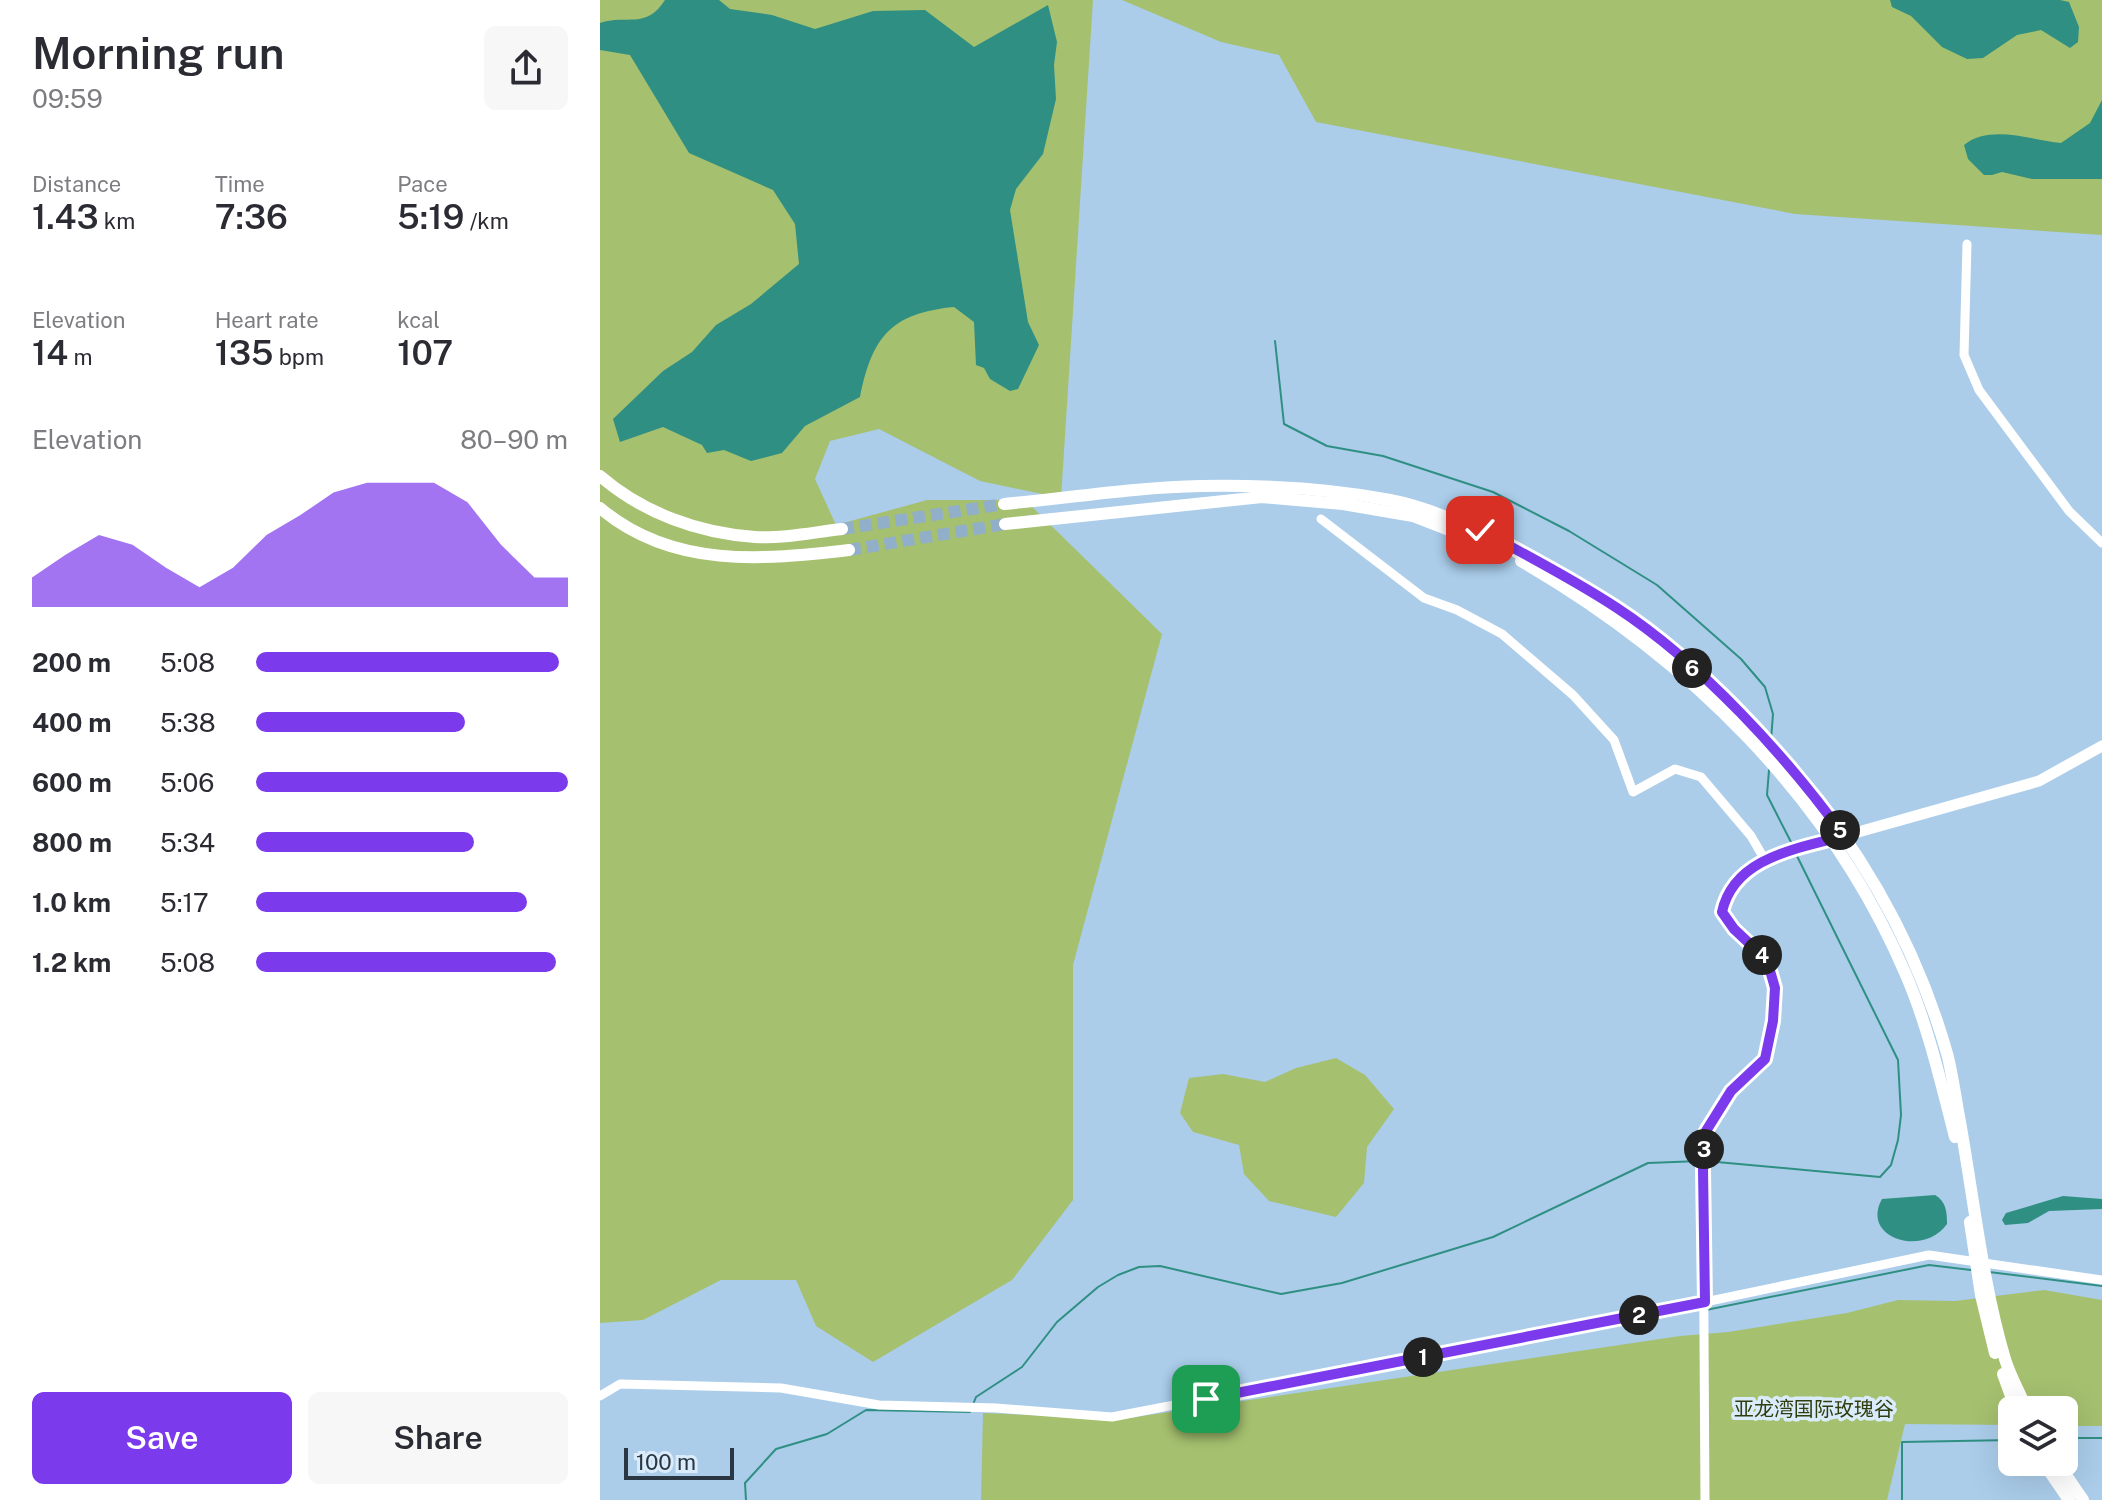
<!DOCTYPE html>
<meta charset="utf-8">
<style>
body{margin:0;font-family:"Public Sans","Noto Sans SC",sans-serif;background:#f7f7f7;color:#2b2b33;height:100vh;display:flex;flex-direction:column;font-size:30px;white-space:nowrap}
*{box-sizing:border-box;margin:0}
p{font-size:26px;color:#7c7c81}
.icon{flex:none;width:44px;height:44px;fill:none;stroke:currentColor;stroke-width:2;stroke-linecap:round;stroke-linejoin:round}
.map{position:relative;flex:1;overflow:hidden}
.side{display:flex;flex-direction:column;background:#fff;width:600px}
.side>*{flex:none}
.tools{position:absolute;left:1398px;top:1396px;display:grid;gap:16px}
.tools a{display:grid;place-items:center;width:80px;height:80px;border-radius:12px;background:#fff;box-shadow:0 8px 32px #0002;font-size:40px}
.scale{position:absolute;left:24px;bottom:20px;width:110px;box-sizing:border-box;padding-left:8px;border:4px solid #2a3743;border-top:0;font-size:22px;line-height:28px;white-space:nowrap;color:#2a3743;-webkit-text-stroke:6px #daecfb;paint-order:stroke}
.pin{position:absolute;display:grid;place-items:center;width:68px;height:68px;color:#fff;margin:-34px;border-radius:16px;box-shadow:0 4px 12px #0006}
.km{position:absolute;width:40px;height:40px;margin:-20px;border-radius:50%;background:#222;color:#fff;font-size:22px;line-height:40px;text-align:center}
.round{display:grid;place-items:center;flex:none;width:84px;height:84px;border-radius:12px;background:#f7f7f7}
.headline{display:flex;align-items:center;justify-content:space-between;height:136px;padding:0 32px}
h1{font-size:44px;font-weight:600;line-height:60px}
.metrics{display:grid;grid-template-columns:repeat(3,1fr);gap:12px;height:136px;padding:8px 32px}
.metrics div{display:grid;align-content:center}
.metrics b{font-size:34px;font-weight:600}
.metrics small{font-size:22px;font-weight:400}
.metrics p{font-size:22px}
.chart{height:224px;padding:16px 32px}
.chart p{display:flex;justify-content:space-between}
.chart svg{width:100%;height:144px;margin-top:8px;fill:#7c3aed;opacity:.7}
.cta{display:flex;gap:16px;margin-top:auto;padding:16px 32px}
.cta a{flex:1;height:92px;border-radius:12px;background:#7c3aed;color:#fff;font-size:32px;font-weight:600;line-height:92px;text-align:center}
.cta a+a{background:#f7f7f7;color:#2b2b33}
ul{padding:0 32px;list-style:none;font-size:26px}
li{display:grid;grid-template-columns:128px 96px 1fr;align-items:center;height:60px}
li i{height:20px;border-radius:10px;background:#7c3aed}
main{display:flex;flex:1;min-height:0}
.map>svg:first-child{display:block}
.green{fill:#a5c06f}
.water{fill:#2f8f83}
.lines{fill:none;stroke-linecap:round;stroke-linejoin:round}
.stream{stroke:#2f8f83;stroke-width:2}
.secondary-tunnel{stroke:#91afc9;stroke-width:12;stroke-dasharray:12 6;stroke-linecap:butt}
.minor{stroke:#fff;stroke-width:9}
.tertiary{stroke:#fff;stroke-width:11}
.secondary{stroke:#fff;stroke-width:12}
.route-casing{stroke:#fff;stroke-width:16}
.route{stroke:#7c3aed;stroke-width:10}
.labels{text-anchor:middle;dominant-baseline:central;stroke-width:7;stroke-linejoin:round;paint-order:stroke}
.park-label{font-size:20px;fill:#303d0e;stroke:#daecfb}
</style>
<main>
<section class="side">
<div class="headline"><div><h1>Morning run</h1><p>09:59</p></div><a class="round"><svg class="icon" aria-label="share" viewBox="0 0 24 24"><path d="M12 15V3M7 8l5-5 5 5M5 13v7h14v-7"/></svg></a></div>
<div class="metrics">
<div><p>Distance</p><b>1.43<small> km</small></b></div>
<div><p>Time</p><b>7:36</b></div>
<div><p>Pace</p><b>5:19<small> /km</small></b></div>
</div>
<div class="metrics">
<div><p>Elevation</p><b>14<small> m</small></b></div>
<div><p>Heart rate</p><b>135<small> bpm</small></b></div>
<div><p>kcal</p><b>107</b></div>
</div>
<div class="chart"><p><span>Elevation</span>80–90 m</p>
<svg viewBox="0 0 160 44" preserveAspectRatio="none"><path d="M0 44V35L10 28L20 22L30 25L40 32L50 38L60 32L70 22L80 16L90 9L100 6L110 6L120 6L130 12L140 25L150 35L160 35V44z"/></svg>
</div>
<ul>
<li><b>200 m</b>5:08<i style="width:97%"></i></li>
<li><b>400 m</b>5:38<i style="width:67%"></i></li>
<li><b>600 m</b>5:06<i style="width:100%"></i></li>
<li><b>800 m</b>5:34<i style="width:70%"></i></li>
<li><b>1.0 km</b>5:17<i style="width:87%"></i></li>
<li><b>1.2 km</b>5:08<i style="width:96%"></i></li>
</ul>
<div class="cta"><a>Save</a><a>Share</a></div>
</section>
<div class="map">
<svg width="1502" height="1500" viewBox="0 0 1502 1500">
<rect width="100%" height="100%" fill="#abcdea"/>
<g class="green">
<path d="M0 0H493L461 498 380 481 279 429 230 441 215 479 236 525 327 500H425L562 634 473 965V1200L412 1280 273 1362 216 1326 196 1280H121L43 1320 0 1323Z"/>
<path d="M522 0H1502V235L1195 214 716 122 679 55 621 42Z"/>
<path d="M736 1058 765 1075 794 1109 767 1147 764 1183 736 1217 669 1201 644 1174 639 1145 593 1132 580 1113 589 1078 623 1074 665 1082 696 1068Z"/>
<path d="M1444 1290 1502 1300V1426H1464V1410H1412V1425L1305 1424 1287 1500H381L383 1413 522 1419 1080 1336 1128 1332 1247 1313 1298 1300 1355 1301Z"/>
</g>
<g class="water">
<path d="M65 0H119L130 9 172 15 215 29 273 11 325 10 374 47 448 5 457 42 454 65 456 99 443 154 416 189 410 210 428 322 439 345 418 389 410 391 390 379 384 368 376 365 374 322 354 307C291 313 272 337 260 397L205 426 182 453 151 461 124 450 107 453 102 445 63 427 20 442 13 419 63 371 92 352 116 325 151 304 199 264 195 224 173 190 89 153 30 55 0 50V23C27 14 46 30 65 0Z"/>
<path d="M1290 0H1460L1469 2 1479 27 1478 42 1470 48 1441 30 1417 35 1383 58 1367 59 1342 47 1311 16 1292 7Z"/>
<path d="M1502 100V179H1432L1402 172 1392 175H1384L1368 159 1364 145C1390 124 1431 140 1461 143L1490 123Z"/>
<path d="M1335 1195C1346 1201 1347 1212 1347 1224 1323 1258 1260 1238 1282 1199Z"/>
<path d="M1463 1196 1502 1199V1209L1449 1211 1428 1223 1405 1225 1402 1220 1406 1213Z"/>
</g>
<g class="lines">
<g class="stream">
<path d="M675 341 684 424 727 446 783 456 893 492 969 531 1057 585 1141 659 1165 687 1173 714 1171 740"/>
<path d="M1169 770 1167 795 1193 846"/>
<path d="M1106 1161 1280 1177 1291 1165 1298 1140 1301 1115 1298 1060 1195 852"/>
<path d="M1389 1272 1502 1286"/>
<path d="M1106 1310 1329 1265 1371 1270"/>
<path d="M374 1402 376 1397 422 1367 457 1322 498 1287 518 1275 539 1267 560 1266 681 1294 742 1283 893 1237 1048 1163 1100 1161"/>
<path d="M1464 1438H1502"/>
<path d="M146 1500 145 1483 176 1449 227 1434 266 1410 370 1412"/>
<path d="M1302 1500V1442L1412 1440"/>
</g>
<g class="secondary-tunnel">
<path d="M242 529 404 504"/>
<path d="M249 550 405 524"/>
</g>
<g class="minor">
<path d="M1367 244 1364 355 1379 390 1469 511 1502 543"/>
<path d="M721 519 824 598 857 610 902 634 973 695 1014 740 1033 792 1075 769 1101 777 1151 836 1165 860"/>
<path d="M0 1396 20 1384 181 1388 279 1405 396 1408 512 1417 1105 1302 1329 1255 1502 1280"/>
<path d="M1105 1500 1103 1169 1106 1131 1131 1091 1165 1059 1173 1021 1175 988 1167 960 1134 929 1122 912C1133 858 1187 853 1232 839"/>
</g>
<path class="tertiary" d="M1237 838 1439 781 1502 746"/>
<g class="secondary">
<path d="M0 476C43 513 98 533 155 537 183 539 214 532 242 529"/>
<path d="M404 504C468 498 538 487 601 486 663 485 728 488 790 500 838 509 892 537 935 560 1126 664 1289 844 1348 1057 1352 1074 1355 1093 1358 1111 1373 1191 1382 1283 1405 1359 1410 1376 1420 1393 1427 1410"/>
<path d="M0 508C72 569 163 560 249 550"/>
<path d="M405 524 662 497 743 504 813 516 905 552"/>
<path d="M921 561C1087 657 1230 796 1306 975 1328 1026 1341 1083 1355 1137"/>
<path d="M1370 1222 1381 1295 1395 1353"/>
<path d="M1403 1374 1416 1410"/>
<path d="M1443 1462 1469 1500"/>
<path d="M1457 1462 1483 1500"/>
</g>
</g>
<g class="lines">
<defs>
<path id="route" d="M606 1399 1105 1302 1103 1169 1106 1131 1131 1091 1165 1059 1173 1021 1175 988 1167 960 1134 929 1122 912C1134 857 1197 849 1244 836 1186 756 1101 663 1017 608 973 579 926 555 880 530"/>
</defs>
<use href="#route" class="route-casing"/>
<use href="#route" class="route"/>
</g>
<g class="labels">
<g class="park-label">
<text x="1214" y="1409">亚龙湾国际玫瑰谷</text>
</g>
</g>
</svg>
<div class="tools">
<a><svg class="icon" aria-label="layers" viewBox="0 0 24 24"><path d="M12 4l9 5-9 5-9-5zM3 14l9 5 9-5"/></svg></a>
</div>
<div class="scale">100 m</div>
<div class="pin" style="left:606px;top:1399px;background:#1e9e55"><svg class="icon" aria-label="arrive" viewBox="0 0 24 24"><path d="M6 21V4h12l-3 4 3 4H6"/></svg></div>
<div class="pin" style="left:880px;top:530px;background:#d93025"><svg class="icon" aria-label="check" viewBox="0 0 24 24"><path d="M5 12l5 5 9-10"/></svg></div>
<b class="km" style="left:823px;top:1357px">1</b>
<b class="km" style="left:1039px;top:1315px">2</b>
<b class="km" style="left:1104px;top:1149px">3</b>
<b class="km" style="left:1162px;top:955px">4</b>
<b class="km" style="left:1240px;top:830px">5</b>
<b class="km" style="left:1092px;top:668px">6</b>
</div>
</main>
